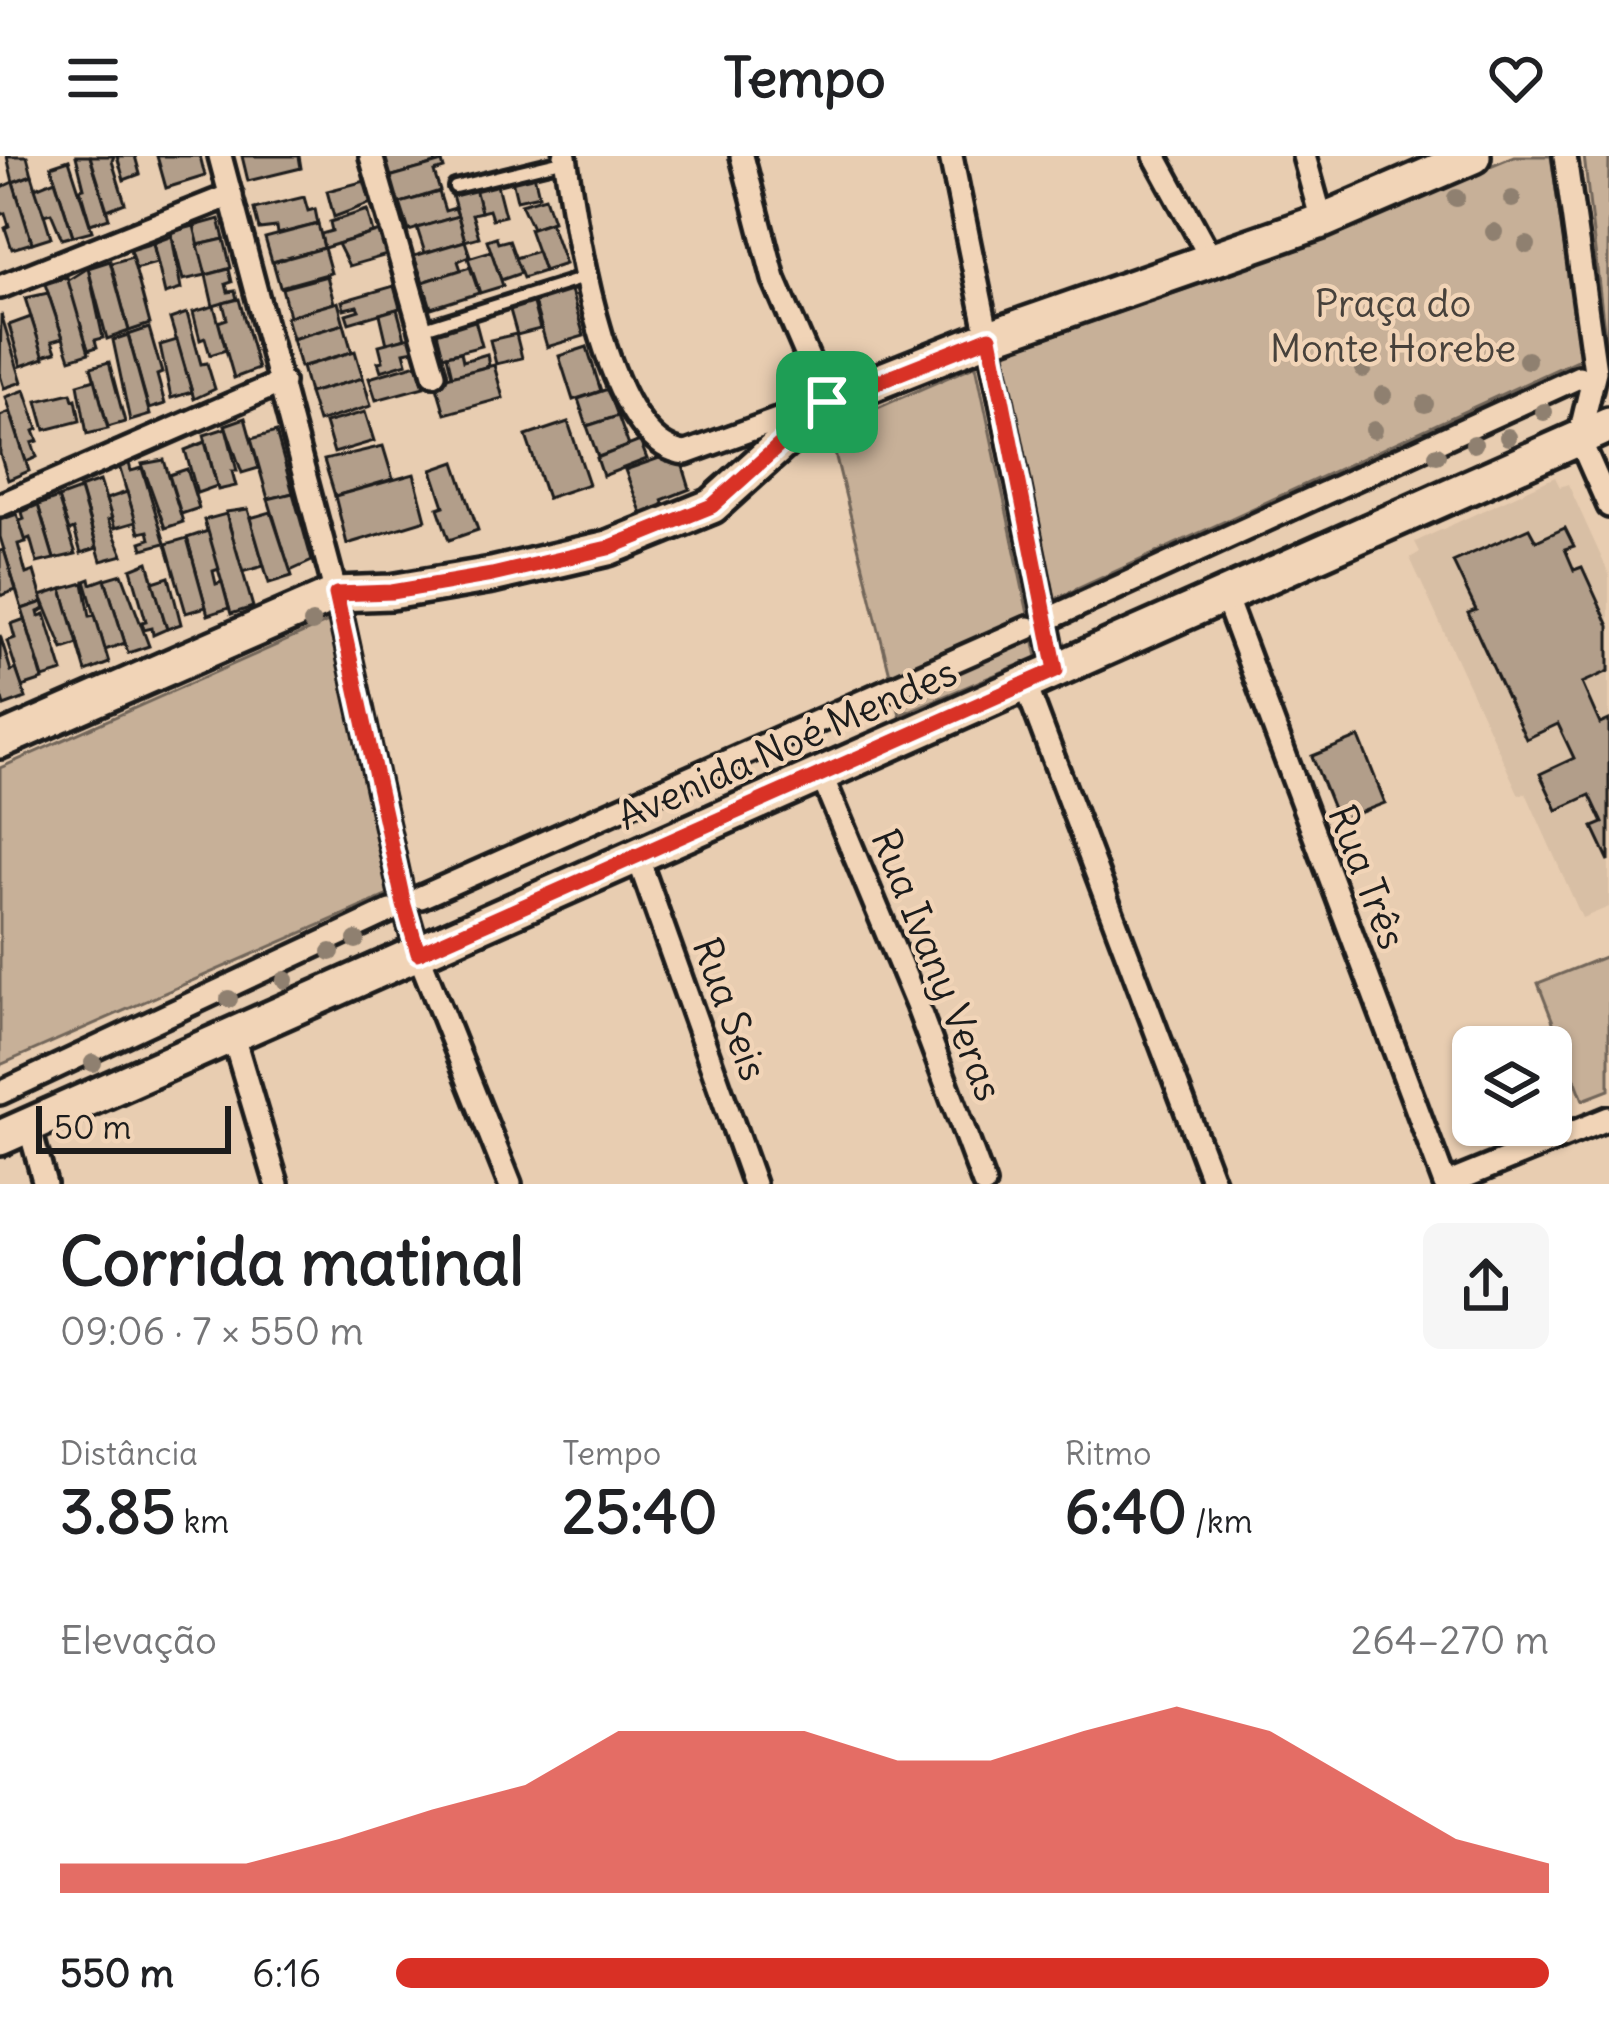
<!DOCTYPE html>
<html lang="pt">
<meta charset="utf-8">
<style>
body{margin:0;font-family:Delius,sans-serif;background:#f6f6f6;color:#202124;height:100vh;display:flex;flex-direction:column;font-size:45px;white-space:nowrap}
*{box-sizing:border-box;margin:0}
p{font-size:39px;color:#757577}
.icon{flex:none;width:66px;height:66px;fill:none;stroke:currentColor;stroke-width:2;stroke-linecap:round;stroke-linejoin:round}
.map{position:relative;height:1028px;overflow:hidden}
.panel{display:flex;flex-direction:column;background:#fff;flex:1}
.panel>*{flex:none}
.controls{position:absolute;left:1452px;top:870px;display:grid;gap:24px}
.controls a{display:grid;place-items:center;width:120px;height:120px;border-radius:18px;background:#fff;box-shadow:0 3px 9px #0004;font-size:60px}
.scale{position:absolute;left:36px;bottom:30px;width:195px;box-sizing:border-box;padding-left:12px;border:6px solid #1c1c1c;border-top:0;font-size:33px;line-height:42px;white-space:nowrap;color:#1c1c1c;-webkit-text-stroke:9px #f1d4b7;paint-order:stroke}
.pin{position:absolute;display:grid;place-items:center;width:102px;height:102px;color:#fff;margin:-51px;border-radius:24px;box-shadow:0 6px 18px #0006}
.round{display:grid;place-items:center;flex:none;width:126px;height:126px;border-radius:18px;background:#f6f6f6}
.overview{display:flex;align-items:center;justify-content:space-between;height:204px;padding:0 60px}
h1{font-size:66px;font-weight:700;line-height:90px}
.figures{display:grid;grid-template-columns:repeat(3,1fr);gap:18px;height:204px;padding:12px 60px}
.figures div{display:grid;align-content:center}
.figures b{font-size:60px;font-weight:700}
.figures small{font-size:33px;font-weight:400}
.figures p{font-size:33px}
.chart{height:336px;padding:24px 60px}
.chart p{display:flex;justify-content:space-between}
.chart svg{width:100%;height:216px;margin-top:12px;fill:#d93025;opacity:.7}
ul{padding:0 60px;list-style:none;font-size:39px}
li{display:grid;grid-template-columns:192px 144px 1fr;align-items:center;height:90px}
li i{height:30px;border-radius:15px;background:#d93025}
header{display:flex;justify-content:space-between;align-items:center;height:156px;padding:0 60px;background:#fff;font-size:54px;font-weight:700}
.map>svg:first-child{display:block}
.built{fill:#d8bfa5}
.green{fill:#c7b098;stroke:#72665a;stroke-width:3}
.building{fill:#b29e8a;stroke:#1c1c1c;stroke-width:3}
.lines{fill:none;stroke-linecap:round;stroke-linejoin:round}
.lane-casing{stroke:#1c1c1c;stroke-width:20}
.street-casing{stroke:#1c1c1c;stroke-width:30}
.secondary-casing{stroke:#1c1c1c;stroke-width:42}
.lane{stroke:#f1d4b7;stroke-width:10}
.street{stroke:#f1d4b7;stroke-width:21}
.secondary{stroke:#f1d4b7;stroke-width:33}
.tree{fill:#8f8070}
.route-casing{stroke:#fff;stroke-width:24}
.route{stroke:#d93025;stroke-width:15}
.labels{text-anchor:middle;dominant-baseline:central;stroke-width:9;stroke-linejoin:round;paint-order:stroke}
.park-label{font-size:39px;fill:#47413b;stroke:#f1d4b7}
.street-label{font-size:39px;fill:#1c1c1c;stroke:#f1d4b7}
</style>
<header><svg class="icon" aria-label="menu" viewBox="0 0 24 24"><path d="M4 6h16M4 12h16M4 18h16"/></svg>Tempo<svg class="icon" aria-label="heart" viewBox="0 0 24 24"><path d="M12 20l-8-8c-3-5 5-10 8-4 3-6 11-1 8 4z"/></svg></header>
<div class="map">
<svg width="1609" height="1028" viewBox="0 0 1609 1028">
<rect width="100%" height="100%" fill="#e8cdb1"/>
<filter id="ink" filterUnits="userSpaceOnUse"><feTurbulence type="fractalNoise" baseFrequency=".00833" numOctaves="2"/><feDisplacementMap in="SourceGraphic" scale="24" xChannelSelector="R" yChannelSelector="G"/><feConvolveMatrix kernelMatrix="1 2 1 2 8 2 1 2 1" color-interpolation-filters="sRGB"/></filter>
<g filter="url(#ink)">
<path class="built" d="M1555 321 1560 331 1568 328 1609 418V751L1582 762 1526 637 1519 639 1410 402 1420 396 1415 386Z"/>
<g class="green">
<path d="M1514 0H1551L1581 202 1055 443 1004 196 1232 117Z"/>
<path d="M1584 0H1609L1607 199Z"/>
<path d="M976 209 1037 501 900 559 829 273Z"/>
<path d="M333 464 388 739 0 909V612Z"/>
<path d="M1609 799V934L1583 944 1538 827Z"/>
</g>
<g class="building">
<path d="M7 0H27L32 19 13 26Z"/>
<path d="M76 0H90L109 62 90 68 80 33 84 32Z"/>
<path d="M90 0H114L112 5 125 47 107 54Z"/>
<path d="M117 0H135L140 18 124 24Z"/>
<path d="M157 0H200L205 20 166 32Z"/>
<path d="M242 0H299L301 12 248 25Z"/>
<path d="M383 0H433L436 8 389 21Z"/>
<path d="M69 4 92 75 73 80 51 10Z"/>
<path d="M442 6 444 13 434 16 440 35 398 48 389 21Z"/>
<path d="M533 14 539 39 517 44 511 19Z"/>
<path d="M32 19 51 81 32 87 13 26Z"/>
<path d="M55 24 73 80 62 83 51 57 44 59 35 32Z"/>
<path d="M365 25 371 47 334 61 327 35Z"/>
<path d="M496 25 505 60 492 63 489 54 481 56 474 30Z"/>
<path d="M13 26 32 87 12 93 5 72 9 70 5 57 2 58 0 52V32Z"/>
<path d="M475 32 481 56 472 58 479 81 465 85 452 39Z"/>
<path d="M439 36 445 55 455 52 458 60 409 75 400 47Z"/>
<path d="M304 41 308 55 315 53 318 68 278 78 277 71 259 73 254 53Z"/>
<path d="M545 41 553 65 532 72 521 48Z"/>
<path d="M367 54 373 77 324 92 321 78 332 75 330 66Z"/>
<path d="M458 60 465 85 425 97 417 72Z"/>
<path d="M219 63 224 83 198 89 194 70Z"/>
<path d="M550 66 565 108 544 115 529 73Z"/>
<path d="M318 68 324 92 272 106 265 82Z"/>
<path d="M194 70 206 119 183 124 171 76Z"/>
<path d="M380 75 387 99 349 110 338 88Z"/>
<path d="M172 80 181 133 165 138 153 87Z"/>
<path d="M496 81 498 87 509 84 521 117 501 124 487 84Z"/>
<path d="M224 83 231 112 206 119 198 89Z"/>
<path d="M465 85 470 100 458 105 461 114 423 126 414 100Z"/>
<path d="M153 87 157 107 135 113 130 94Z"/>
<path d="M324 92 331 117 280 131 273 106Z"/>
<path d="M491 95 503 130 480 137 468 102Z"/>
<path d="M537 95 544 115 523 122 515 102Z"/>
<path d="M132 101 150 168 129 175 111 107Z"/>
<path d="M110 105 129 175 107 183 88 112Z"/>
<path d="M470 111 479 137 431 152 423 126Z"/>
<path d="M88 112 103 182 95 184 97 191 88 194 67 125Z"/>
<path d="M229 113 232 126 226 128 228 136 235 135 237 143 213 150 206 119Z"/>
<path d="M327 120 334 147 289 160 282 132Z"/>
<path d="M67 121 89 197 70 203 45 128Z"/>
<path d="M569 128 584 180 547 191 532 139Z"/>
<path d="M394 130 400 152 349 167 346 158 359 154 357 150 344 153 342 145Z"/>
<path d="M48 137 63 182 52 185 56 196 43 200 25 142Z"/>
<path d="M531 140 540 173 517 179 508 147Z"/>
<path d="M239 143 258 213 234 222 218 166 227 163 223 147Z"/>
<path d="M338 146 344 168 292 183 286 161Z"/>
<path d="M214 150 226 194 210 199 205 182 200 184 193 156Z"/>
<path d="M397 153 405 182 387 188 380 158Z"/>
<path d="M187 157 201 208 207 207 215 233 194 243 170 163Z"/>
<path d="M1 158 22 226 4 232 0 219Z"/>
<path d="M474 160 482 190 443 200 436 172Z"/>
<path d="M31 161 44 202 21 210 9 169Z"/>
<path d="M344 168 352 196 300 211 292 183Z"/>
<path d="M149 172 162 217 157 219 165 248 149 253 128 179Z"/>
<path d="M516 178 522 202 496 208 490 184Z"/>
<path d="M128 179 150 259 130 265 113 184Z"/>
<path d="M410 181 414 194 404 196 407 207 381 215 378 206 383 205 379 189Z"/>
<path d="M177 184 192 236 171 242 160 189Z"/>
<path d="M587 191 601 235 573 244 559 200Z"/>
<path d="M355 195 363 222 309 237 302 211Z"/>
<path d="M461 196 463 205 487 198 489 210 452 220 447 199Z"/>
<path d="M109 206 125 266 108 271 91 211Z"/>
<path d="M417 208 424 231 376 244 369 222Z"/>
<path d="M494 209 503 242 445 258 435 224Z"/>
<path d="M363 222 371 250 318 266 309 237Z"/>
<path d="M95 223 108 273 87 278 78 228Z"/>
<path d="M608 233 618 260 587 270 578 243Z"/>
<path d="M25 234 38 273 34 275 38 285 32 287 37 301 26 306 6 241Z"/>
<path d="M71 237 73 244 76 243 80 265 45 274 37 245Z"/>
<path d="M10 256 29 315 8 324 0 298V260Z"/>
<path d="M365 256 374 285 334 297 325 267Z"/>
<path d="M618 260 629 290 598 301 587 270Z"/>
<path d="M245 262 259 312 242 317 225 269Z"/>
<path d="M568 266 589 328 547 342 526 280Z"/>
<path d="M226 272 237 315H232L236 330 218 334 204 279Z"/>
<path d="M276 276 293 337 268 343 251 283Z"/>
<path d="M640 285 647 303 603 320 597 302Z"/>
<path d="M205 286 217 330 197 337 185 294Z"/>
<path d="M383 290 393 323 335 340 324 304Z"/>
<path d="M665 300 667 306 682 307 690 333 662 344 665 353 643 361 625 314Z"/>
<path d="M164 304 183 366 165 372 142 308Z"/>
<path d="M455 306 478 374 449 384 438 352 444 350 432 314Z"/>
<path d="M129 307 131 315 142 312 165 387 143 393 141 386 150 383 148 375 139 377 119 310Z"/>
<path d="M187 313 199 352 181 358 169 319Z"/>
<path d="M414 318 426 364 347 388 335 340Z"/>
<path d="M100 325 112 362 108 364 123 399 101 405 80 332Z"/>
<path d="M80 334 97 392 81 397 74 373 69 375 58 342Z"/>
<path d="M127 336 136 366 115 372 106 343Z"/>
<path d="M293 337 312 405 290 415 268 343Z"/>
<path d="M58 342 76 398 54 403 38 349Z"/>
<path d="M38 349 54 403 37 407 30 382 25 384 19 365 24 363 22 356Z"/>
<path d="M248 353 264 410 242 416 226 356Z"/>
<path d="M271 356 292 420 269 427 250 362Z"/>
<path d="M17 358 26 386 18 388 26 418 34 415 43 446 22 453 0 381V364Z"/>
<path d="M226 358 253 451 231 458 204 364Z"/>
<path d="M1529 372 1536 385 1565 372 1574 390 1565 393 1574 414 1582 411 1609 470V515L1582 527 1600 568 1609 564V705L1593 671 1603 667 1590 639 1557 654 1540 618 1574 602 1558 568 1526 583 1468 457 1476 454 1453 406Z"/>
<path d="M208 375 219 413 213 415 216 428 222 426 229 452 208 459 187 382Z"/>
<path d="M187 382 206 451 186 457 166 388Z"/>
<path d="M4 394 16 434 0 440V395Z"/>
<path d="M148 406 167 473 153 479 152 472 144 474 142 466 146 465 131 413Z"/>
<path d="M122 418 149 490 128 497 105 423Z"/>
<path d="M169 421 181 468 167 473 153 426Z"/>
<path d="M90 423 91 428 105 423 125 487 105 494 85 425Z"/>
<path d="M84 427 90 460 95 459 109 507 86 516 62 433Z"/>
<path d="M62 433 78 488 63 493 41 440Z"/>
<path d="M43 446 45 453 38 456 39 460 45 458 63 516 43 522 22 453Z"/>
<path d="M25 463 43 524 22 531 7 485 15 482 11 468Z"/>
<path d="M0 479 11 515 16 513 26 542 4 550 0 536Z"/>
<path d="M1359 581 1385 647 1338 665 1312 600Z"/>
</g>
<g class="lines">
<defs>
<g id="lane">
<path d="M455 31 566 4"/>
<path d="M421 173 584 122"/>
</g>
<g id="street">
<path d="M220 0 336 438 404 749 418 797 510 1028"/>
<path d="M371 0 434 218"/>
<path d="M565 0C575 66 604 290 686 297L827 246 774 123 742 0"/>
<path d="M951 0 1056 514"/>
<path d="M1155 0 1213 106"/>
<path d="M1304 0 1322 65"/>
<path d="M1565 0 1595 215 1579 282 1609 350"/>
<path d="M0 131 231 39"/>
<path d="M0 349 282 226"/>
<path d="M1224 437 1445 1028"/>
<path d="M1055 460 1579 221"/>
<path d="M1025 527 1214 1028"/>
<path d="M821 618 917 849 984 1028"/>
<path d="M638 702 754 1028"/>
<path d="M421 741 1028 472"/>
<path d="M233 880 277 1028"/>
<path d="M0 937 390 755"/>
<path d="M29 970 45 1028"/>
<path d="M1447 1028 1609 962"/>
</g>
<g id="secondary">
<path d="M0 585 336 438 391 436 492 419 608 392 712 350 827 246 990 181 1322 65 1473 0"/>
<path d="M0 982 1609 269"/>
</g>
</defs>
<use href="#lane" class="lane-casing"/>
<use href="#street" class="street-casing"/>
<use href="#secondary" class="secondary-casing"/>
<use href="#lane" class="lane"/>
<use href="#street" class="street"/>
<use href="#secondary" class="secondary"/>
</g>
<g class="tree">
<circle cx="1456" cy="42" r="9"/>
<circle cx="1512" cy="43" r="9"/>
<circle cx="1494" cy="76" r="9"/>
<circle cx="1527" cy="89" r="9"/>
<circle cx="1527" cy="204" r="9"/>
<circle cx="1363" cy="213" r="9"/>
<circle cx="1383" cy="239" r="9"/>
<circle cx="1425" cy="248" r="9"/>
<circle cx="1544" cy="256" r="9"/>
<circle cx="1374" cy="274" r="9"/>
<circle cx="1508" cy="281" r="9"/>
<circle cx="1474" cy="288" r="9"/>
<circle cx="1437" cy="299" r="9"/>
<circle cx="312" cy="467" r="9"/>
<circle cx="356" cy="784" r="9"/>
<circle cx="331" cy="796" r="9"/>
<circle cx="285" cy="824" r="9"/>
<circle cx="229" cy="843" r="9"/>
<circle cx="93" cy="907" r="9"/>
</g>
</g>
<g class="lines" filter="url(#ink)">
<defs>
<path id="route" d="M990 181 1056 514 418 797 404 749 336 438 392 436 492 419 608 392 712 350 827 246Z"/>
</defs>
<use href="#route" class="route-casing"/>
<use href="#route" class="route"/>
</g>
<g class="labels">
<g class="park-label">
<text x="1393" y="147">Praça do<tspan x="1393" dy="45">Monte Horebe</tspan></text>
</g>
<g class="street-label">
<text transform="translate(787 588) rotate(-24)">Avenida Noé Mendes</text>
<text transform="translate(1367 721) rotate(69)">Rua Três</text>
<text transform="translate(937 809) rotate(68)">Rua Ivany Veras</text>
<text transform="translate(730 853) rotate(70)">Rua Seis</text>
</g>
</g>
</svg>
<div class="controls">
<a><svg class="icon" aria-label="layers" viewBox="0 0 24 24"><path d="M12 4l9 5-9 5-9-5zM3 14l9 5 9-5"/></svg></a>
</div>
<div class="scale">50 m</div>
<div class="pin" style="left:827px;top:246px;background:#1e9e55"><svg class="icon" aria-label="arrive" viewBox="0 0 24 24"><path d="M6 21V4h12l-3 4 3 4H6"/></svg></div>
</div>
<section class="panel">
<div class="overview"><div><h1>Corrida matinal</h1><p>09:06 · 7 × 550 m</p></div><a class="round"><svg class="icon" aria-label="share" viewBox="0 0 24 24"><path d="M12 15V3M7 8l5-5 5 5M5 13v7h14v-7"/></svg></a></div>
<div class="figures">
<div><p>Distância</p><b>3.85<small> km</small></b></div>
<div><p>Tempo</p><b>25:40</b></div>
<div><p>Ritmo</p><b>6:40<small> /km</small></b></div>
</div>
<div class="chart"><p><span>Elevação</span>264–270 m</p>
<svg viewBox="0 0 160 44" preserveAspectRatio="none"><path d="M0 44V38L10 38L20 38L30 33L40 27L50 22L60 11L70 11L80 11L90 17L100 17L110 11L120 6L130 11L140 22L150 33L160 38V44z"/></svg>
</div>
<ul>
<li><b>550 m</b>6:16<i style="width:100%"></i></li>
</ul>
</section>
